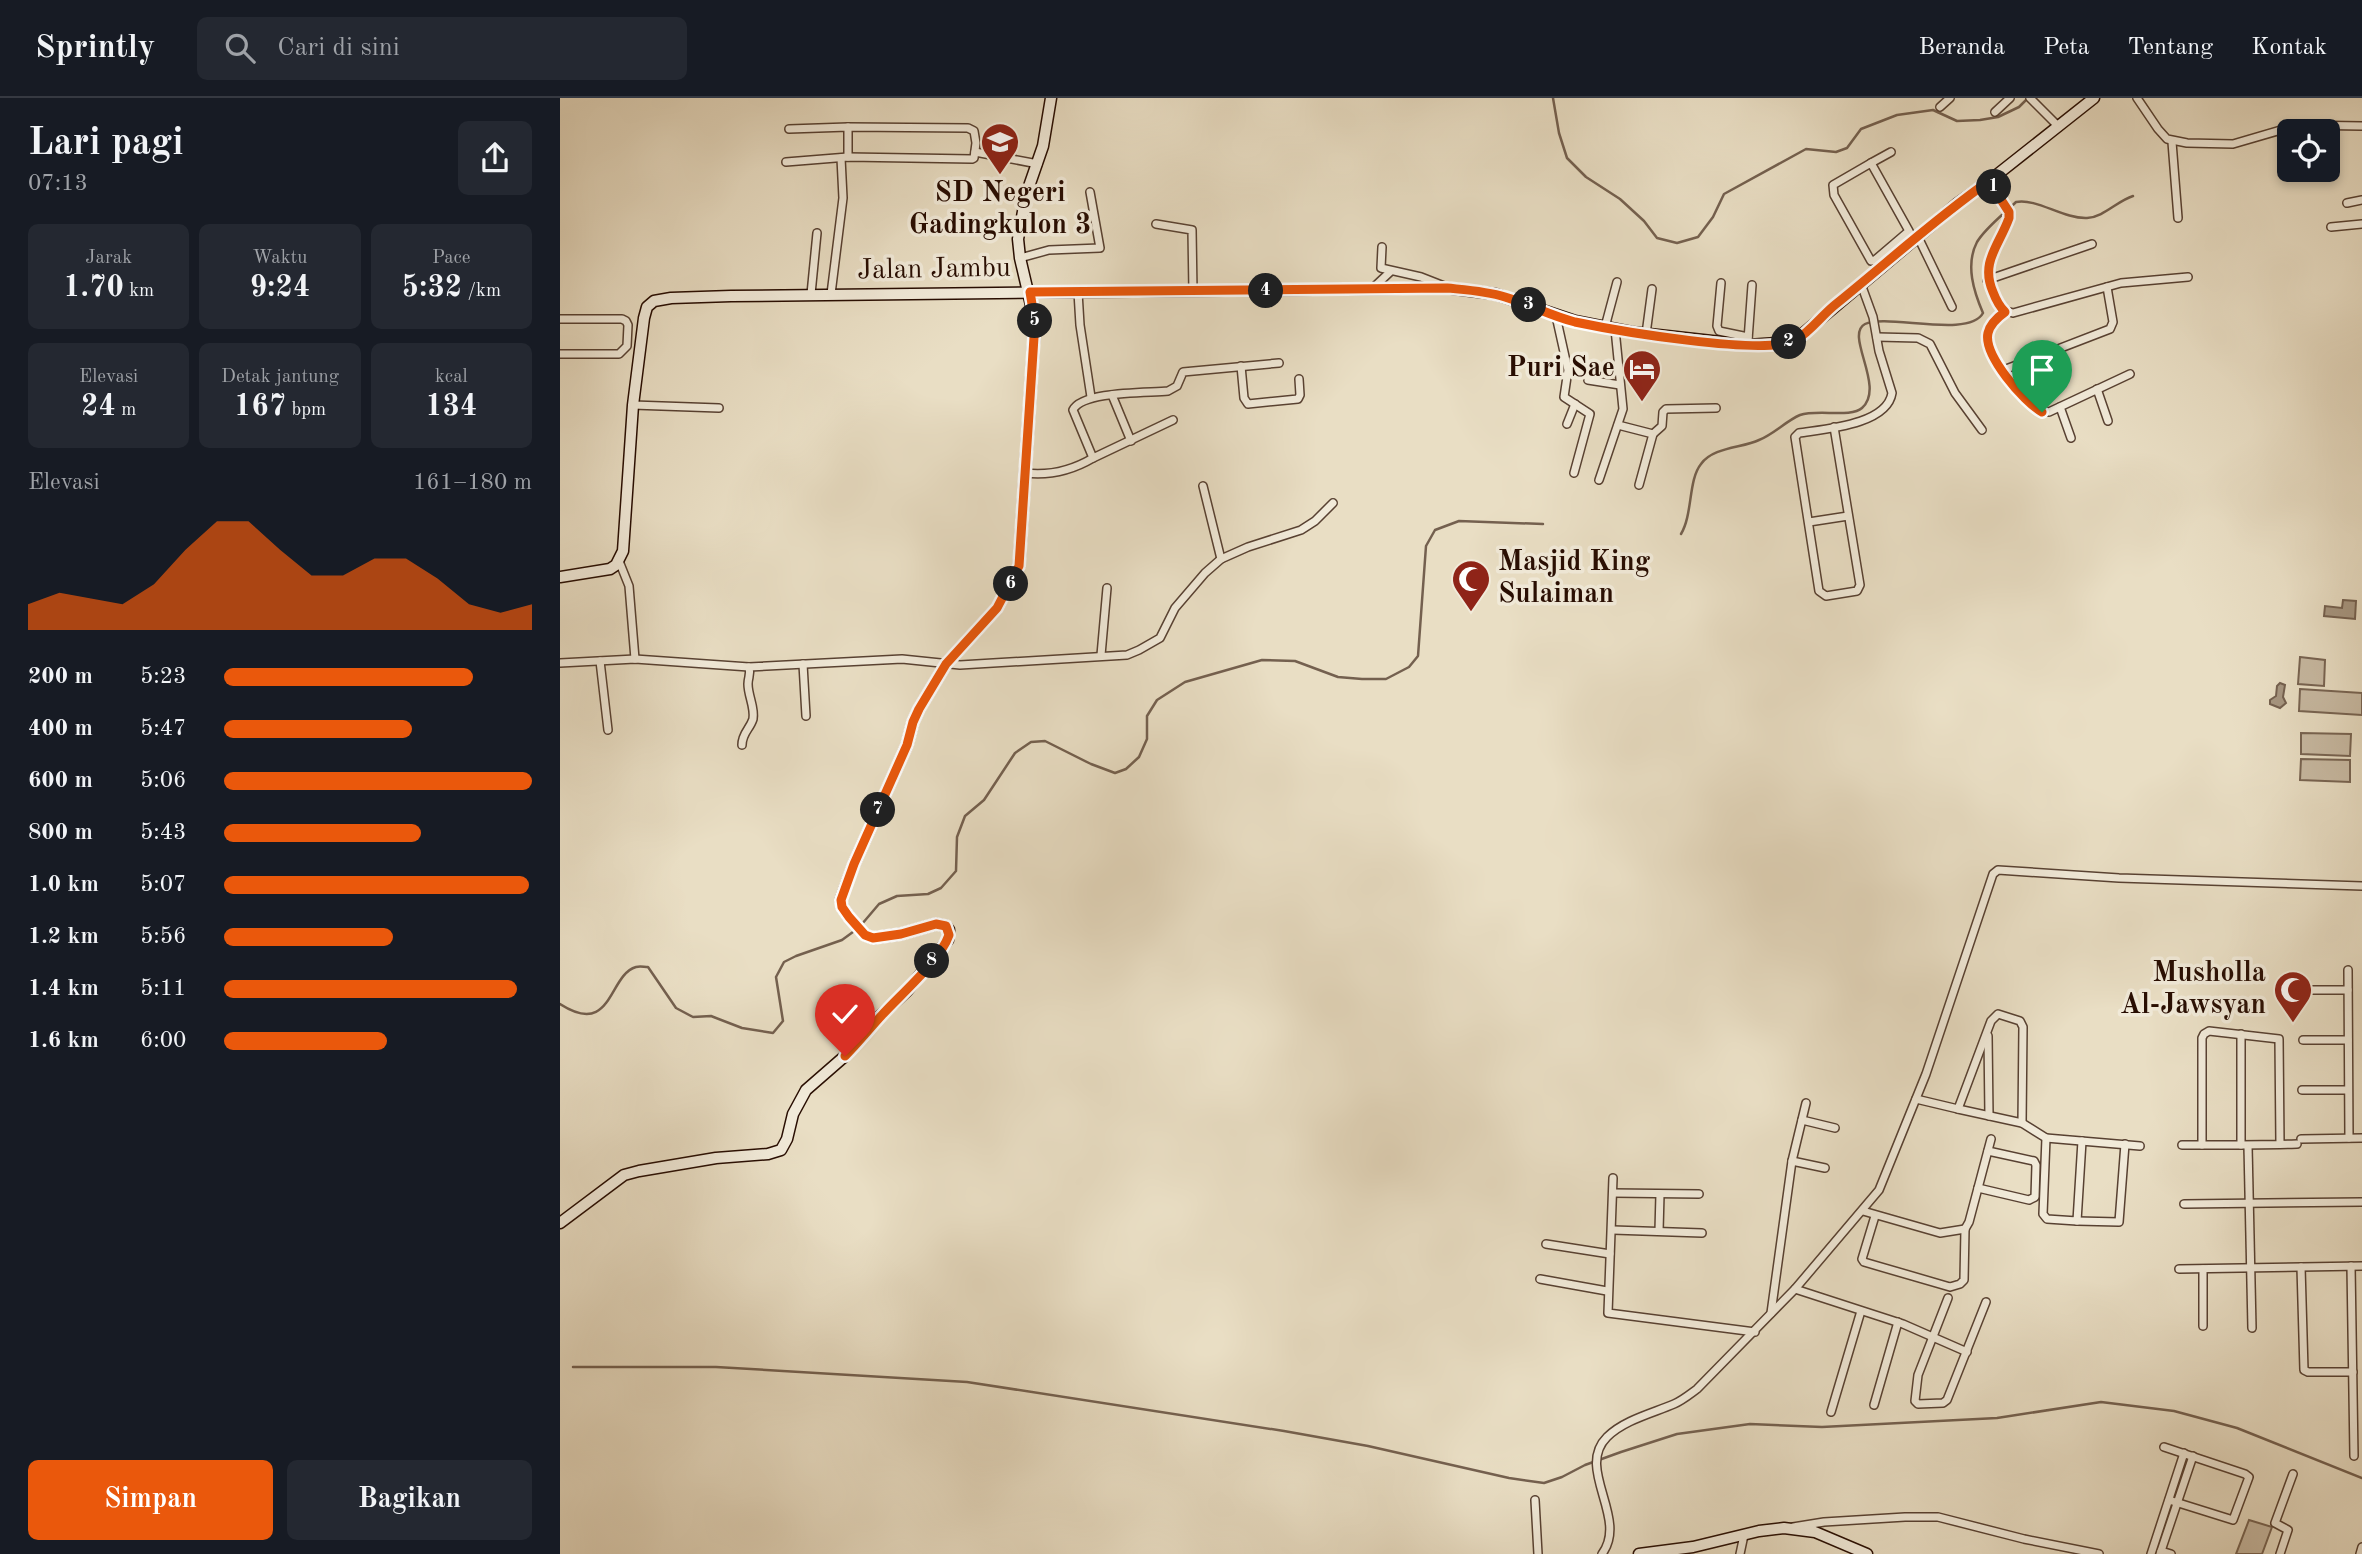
<!DOCTYPE html>
<html lang="id">
<meta charset="utf-8">
<style>
body{margin:0;font-family:"Old Standard TT",serif;background:#242831;color:#f1f3f6;height:100vh;display:flex;flex-direction:column;font-size:26px;white-space:nowrap}
*{box-sizing:border-box;margin:0}
p{font-size:23px;color:#9ea1a6}
.icon{flex:none;width:38px;height:38px;fill:none;stroke:currentColor;stroke-width:2;stroke-linecap:round;stroke-linejoin:round}
.map{position:relative;flex:1;overflow:hidden}
.side{display:flex;flex-direction:column;background:#171b24;width:560px}
.side>*{flex:none}
.fabs{position:absolute;left:1717px;top:21px;display:grid;gap:14px}
.fabs a{display:grid;place-items:center;width:63px;height:63px;border-radius:10px;background:#171b24;box-shadow:0 4px 10px #0003;font-size:35px}
.pin{position:absolute;display:grid;place-items:center;width:60px;height:60px;color:#fff;margin:-72px -30px;border-radius:50% 50% 50% 0;rotate:-45deg;box-shadow:0 0 7px #0007}
.pin .icon{rotate:45deg}
.km{position:absolute;width:35px;height:35px;margin:-18px;border-radius:50%;background:#222;color:#fff;font-size:19px;line-height:35px;text-align:center}
.round{display:grid;place-items:center;flex:none;width:74px;height:74px;border-radius:10px;background:#242831}
.head{display:flex;align-items:center;justify-content:space-between;height:119px;padding:0 28px}
h1{font-size:38px;font-weight:700;line-height:52px}
.metrics{display:grid;grid-template-columns:repeat(3,1fr);gap:10px;height:119px;padding:7px 28px}
.metrics div{display:grid;align-content:center;border-radius:10px;background:#242831;text-align:center}
.metrics b{font-size:30px;font-weight:700}
.metrics small{font-size:19px;font-weight:400}
.metrics p{font-size:19px}
.chart{height:196px;padding:14px 28px}
.chart p{display:flex;justify-content:space-between}
.chart svg{width:100%;height:126px;margin-top:7px;fill:#ea580c;opacity:.7}
.cta{display:flex;gap:14px;margin-top:auto;padding:14px 28px}
.cta a{flex:1;height:80px;border-radius:10px;background:#ea580c;color:#fff;font-size:28px;font-weight:700;line-height:80px;text-align:center}
.cta a+a{background:#242831;color:#f1f3f6}
ul{padding:0 28px;list-style:none;font-size:23px}
li{display:grid;grid-template-columns:112px 84px 1fr;align-items:center;height:52px}
li i{height:18px;border-radius:9px;background:#ea580c}
header{display:flex;align-items:center;gap:42px;box-sizing:border-box;height:98px;padding:0 35px;background:#171b24;border-bottom:2px solid #363941}
header strong{font-size:33px}
nav{display:flex;gap:38px;margin-inline-start:auto;font-size:24px}
.search{width:490px;height:63px;background:#242831;display:flex;align-items:center;gap:18px;box-sizing:border-box;padding:0 24px;border-radius:10px;color:#9ea1a6;font-size:26px}
main{display:flex;flex:1;min-height:0}
.map>svg:first-child{display:block}
.green{fill:#c8baa3;stroke:#786452;stroke-width:2}
.water{fill:#a79782;stroke:#74604f;stroke-width:2}
.lines{fill:none;stroke-linecap:round;stroke-linejoin:round}
.stream{stroke:#74604f;stroke-width:2.5}
.street-casing{stroke:#584132;stroke-width:10}
.secondary-casing{stroke:#280d02;stroke-width:13}
.street{stroke:#f1ead9;stroke-width:7}
.secondary{stroke:#f1ead9;stroke-width:10}
.route-casing{stroke:#fff;stroke-width:14}
.route{stroke:#ea580c;stroke-width:9}
.labels{text-anchor:middle;dominant-baseline:central;stroke-width:7;stroke-linejoin:round;paint-order:stroke}
.poi-label{font-size:28px;font-weight:bold;fill:#280d02;stroke:#f1ead9;text-anchor:end}
.street-label{font-size:28px;fill:#280d02;stroke:#f1ead9}
</style>
<header>
<strong>Sprintly</strong>
<div class="search"><svg class="icon" aria-label="search" viewBox="0 0 24 24"><circle cx="10" cy="10" r="6"/><path d="M15 15l6 6"/></svg>Cari di sini</div>
<nav><a>Beranda</a><a>Peta</a><a>Tentang</a><a>Kontak</a></nav>
</header>
<main>
<section class="side">
<div class="head"><div><h1>Lari pagi</h1><p>07:13</p></div><a class="round"><svg class="icon" aria-label="share" viewBox="0 0 24 24"><path d="M12 15V3M7 8l5-5 5 5M5 13v7h14v-7"/></svg></a></div>
<div class="metrics">
<div><p>Jarak</p><b>1.70<small> km</small></b></div>
<div><p>Waktu</p><b>9:24</b></div>
<div><p>Pace</p><b>5:32<small> /km</small></b></div>
</div>
<div class="metrics">
<div><p>Elevasi</p><b>24<small> m</small></b></div>
<div><p>Detak jantung</p><b>167<small> bpm</small></b></div>
<div><p>kcal</p><b>134</b></div>
</div>
<div class="chart"><p><span>Elevasi</span>161–180 m</p>
<svg viewBox="0 0 160 44" preserveAspectRatio="none"><path d="M0 44V35L10 31L20 33L30 35L40 28L50 16L60 6L70 6L80 16L90 25L100 25L110 19L120 19L130 26L140 35L150 38L160 35V44z"/></svg>
</div>
<ul>
<li><b>200 m</b>5:23<i style="width:81%"></i></li>
<li><b>400 m</b>5:47<i style="width:61%"></i></li>
<li><b>600 m</b>5:06<i style="width:100%"></i></li>
<li><b>800 m</b>5:43<i style="width:64%"></i></li>
<li><b>1.0 km</b>5:07<i style="width:99%"></i></li>
<li><b>1.2 km</b>5:56<i style="width:55%"></i></li>
<li><b>1.4 km</b>5:11<i style="width:95%"></i></li>
<li><b>1.6 km</b>6:00<i style="width:53%"></i></li>
</ul>
<div class="cta"><a>Simpan</a><a>Bagikan</a></div>
</section>
<div class="map">
<svg width="1802" height="1456" viewBox="0 0 1802 1456">
<rect width="100%" height="100%" fill="#e9dec4"/>
<filter id="stains"><feTurbulence type="fractalNoise" baseFrequency=".00286" numOctaves="4"/><feColorMatrix values="0 0 0 0 .2 0 0 0 0 .09 0 0 0 0 .02 0 0 0 .5 -.17"/></filter>
<radialGradient id="worn" r=".72"><stop offset=".6" stop-color="#630" stop-opacity="0"/><stop offset="1" stop-color="#630" stop-opacity=".3"/></radialGradient>
<g class="green">
<path d="M1740 559 1765 562 1764 588 1738 586Z"/>
<path d="M1740 591 1802 595V617L1739 613Z"/>
<path d="M1741 635 1791 636 1790 658 1741 656Z"/>
<path d="M1741 661 1790 662V684L1740 682Z"/>
<path d="M1689 1422 1712 1429 1702 1456H1676Z"/>
</g>
<g class="water">
<path d="M1783 502 1796 503 1795 521 1764 518 1765 508 1782 510Z"/>
<path d="M1720 585 1725 587 1723 599 1726 605 1720 610 1710 606V602L1716 598 1717 588Z"/>
</g>
<g class="lines">
<g class="stream">
<path d="M993 0 999 35 1007 60 1026 79 1060 101 1084 123 1097 140 1117 145 1138 139 1153 119 1164 96 1246 51 1276 54 1287 50 1301 31 1337 17 1373 12 1397 23 1420 22 1438 19 1459 9 1468 0"/>
<path d="M1121 436C1133 416 1128 382 1141 366 1153 349 1182 350 1199 342 1214 336 1226 323 1240 317 1257 311 1291 320 1302 310 1326 289 1284 237 1305 226 1326 215 1409 241 1423 215 1414 194 1405 167 1417 144 1426 129 1444 116 1456 104 1477 100 1503 121 1527 120 1544 119 1557 103 1573 98"/>
<path d="M302 826 319 806 337 798 368 796 381 790 396 773 397 739 405 718 424 702 455 655 471 644 485 643 531 666 555 675 566 671 579 659 587 641V618L597 602 625 584 702 562 735 563 778 579 802 581H826L849 569 858 558 866 448 875 432 899 423 983 426"/>
<path d="M0 906C53 940 48 877 76 869 80 868 84 869 88 869L116 910 133 919 151 918 182 930 213 935 223 923 216 879 224 864 236 858 282 842 297 831"/>
<path d="M13 1269H156L407 1284 724 1333 808 1348 949 1380 984 1385 1002 1379 1025 1367 1061 1354 1117 1336 1190 1326 1262 1329 1437 1320 1541 1304 1614 1313 1677 1330 1802 1380"/>
</g>
<defs>
<g id="street">
<path d="M1470 0 1499 29"/>
<path d="M1577 0 1598 31 1607 41 1627 45 1673 46 1738 27 1802 28"/>
<path d="M1380 9 1390 0"/>
<path d="M1435 14 1450 0"/>
<path d="M1612 44 1618 120"/>
<path d="M415 54 478 66"/>
<path d="M288 59V29"/>
<path d="M226 64 288 59 412 61 414 60 416 45 414 33 408 30 288 29 229 31"/>
<path d="M1311 65 1331 54"/>
<path d="M1429 83 1449 114V120L1430 161 1427 182 1443 212 1453 215 1561 185 1628 179"/>
<path d="M1787 105 1802 102"/>
<path d="M596 126 632 132 633 194"/>
<path d="M1771 129 1802 126"/>
<path d="M1349 133 1315 162 1311 163 1274 97 1273 87 1311 65 1349 133 1354 143"/>
<path d="M1358 139 1392 209"/>
<path d="M822 149 821 170 861 179 884 188"/>
<path d="M460 160 489 152 540 150 530 94"/>
<path d="M1427 182 1532 146"/>
<path d="M1161 185 1157 228 1159 233 1188 239"/>
<path d="M813 190 831 173"/>
<path d="M518 194 520 227 531 299"/>
<path d="M251 196 257 135"/>
<path d="M271 196 283 100 281 60"/>
<path d="M1445 214C1438 219 1430 226 1428 235 1424 257 1467 313 1489 314L1570 276"/>
<path d="M996 218 1008 272 1004 299 1030 316 1014 375"/>
<path d="M0 221H62L66 223 68 227 67 248 59 256H0"/>
<path d="M1045 229 1057 184"/>
<path d="M1086 236 1092 191"/>
<path d="M1317 239 1358 240 1370 246 1395 295 1422 332"/>
<path d="M1188 242 1192 187"/>
<path d="M681 268 684 300 688 306 738 301 740 297 739 281"/>
<path d="M1441 273 1550 231 1553 224 1547 189"/>
<path d="M1028 282 1060 287"/>
<path d="M1537 291 1548 323"/>
<path d="M552 297 571 343"/>
<path d="M73 307 159 310"/>
<path d="M1500 309 1511 340"/>
<path d="M613 322 533 360 513 312C522 293 587 295 608 293L617 288 623 274 719 265"/>
<path d="M1007 326 1015 306"/>
<path d="M1058 327 1093 336 1102 328 1103 314 1106 311 1156 310"/>
<path d="M1274 329 1300 487 1297 493 1266 498 1259 493 1235 339 1239 335C1264 331 1327 327 1332 295L1319 253 1313 219 1301 186"/>
<path d="M465 375C490 378 511 373 533 360"/>
<path d="M1039 382 1063 311 1055 231"/>
<path d="M1079 387 1093 336"/>
<path d="M643 388 661 461"/>
<path d="M1249 424 1288 418"/>
<path d="M59 463 69 488 75 561"/>
<path d="M541 557 547 490"/>
<path d="M40 563 48 632"/>
<path d="M0 565 75 561 189 569 342 561 400 567 567 557 579 552 600 540 615 510 645 475 661 461 688 449 741 432 755 423 773 405"/>
<path d="M243 566 246 618"/>
<path d="M182 647C182 635 190 631 193 621 195 609 188 598 188 586 188 579 191 577 189 569"/>
<path d="M1788 872 1789 1040"/>
<path d="M1740 892H1788"/>
<path d="M1681 936V1047"/>
<path d="M1428 938 1429 1018"/>
<path d="M1743 942H1788"/>
<path d="M1742 992H1788"/>
<path d="M1356 1001 1398 1011 1431 923 1438 916 1460 923 1463 929 1462 1025"/>
<path d="M1398 1011 1462 1025 1486 1040 1483 1116 1487 1121 1517 1123 1522 1043"/>
<path d="M1242 1022 1275 1030"/>
<path d="M1486 1040 1580 1048"/>
<path d="M1741 1041 1802 1040"/>
<path d="M1720 1046 1719 941 1649 933 1644 936 1642 940V1047C1674 1047 1706 1047 1737 1046"/>
<path d="M1622 1047H1642"/>
<path d="M1688 1048 1692 1230"/>
<path d="M1232 1063 1265 1070"/>
<path d="M1053 1080 1048 1215 1195 1234"/>
<path d="M1418 1090 1469 1102 1475 1099 1476 1067 1474 1063 1428 1053"/>
<path d="M1053 1095 1139 1096"/>
<path d="M1624 1106 1802 1104"/>
<path d="M1303 1113 1380 1135 1405 1131"/>
<path d="M1315 1118 1302 1161 1304 1164 1390 1189 1400 1186 1404 1182 1405 1131 1409 1124 1431 1041"/>
<path d="M1517 1123 1559 1124 1565 1046"/>
<path d="M1053 1132 1142 1135"/>
<path d="M1099 1133 1100 1096"/>
<path d="M986 1146 1050 1156"/>
<path d="M1791 1168 1794 1358"/>
<path d="M1741 1169 1744 1272 1748 1274H1793"/>
<path d="M1619 1171 1802 1168"/>
<path d="M980 1181 1047 1193"/>
<path d="M1235 1191 1343 1226 1407 1254"/>
<path d="M1388 1200 1358 1277 1355 1303 1358 1306 1383 1305 1387 1302 1426 1204"/>
<path d="M1211 1215 1232 1063 1246 1005"/>
<path d="M1643 1228V1171"/>
<path d="M1314 1307 1338 1224"/>
<path d="M1271 1314 1301 1213"/>
<path d="M1604 1349 1685 1376 1689 1379 1673 1422 1609 1402"/>
<path d="M975 1402 978 1456"/>
<path d="M1233 1429 1264 1424 1345 1419H1378L1464 1441 1539 1456"/>
<path d="M1601 1453 1611 1456"/>
<path d="M1042 1456C1069 1420 1015 1371 1047 1339 1064 1322 1093 1315 1114 1306 1123 1302 1130 1296 1137 1291L1235 1191 1319 1092 1366 976 1433 776 1438 772 1559 780 1802 788"/>
<path d="M1180 1456 1184 1437"/>
<path d="M1591 1456 1624 1355"/>
<path d="M1600 1456 1633 1358"/>
<path d="M1720 1456 1728 1432 1715 1425 1733 1376"/>
<path d="M1800 1456 1802 1449"/>
</g>
<g id="secondary">
<path d="M0 479 50 471 56 467 63 453 73 307 84 220 87 209 94 203 111 200 171 198 887 190 935 196 1015 223 1071 234 1188 247 1233 244 1398 105 1429 83 1534 0"/>
<path d="M0 1125 64 1077 79 1073 156 1060 208 1056 221 1052 227 1041 233 1016 246 992 285 958 320 918 347 893 388 842 389 832 386 828 376 826 341 836 313 840 305 837 289 819 282 809 281 801 294 766 347 647 353 624 359 611 386 566 437 510 459 468 475 224 460 160 458 141 466 97 483 48 491 0"/>
<path d="M1079 1456 1133 1449 1199 1433 1224 1430 1255 1434 1307 1456"/>
</g>
</defs>
<use href="#street" class="street-casing"/>
<use href="#secondary" class="secondary-casing"/>
<use href="#street" class="street"/>
<use href="#secondary" class="secondary"/>
</g>
<g class="lines">
<defs>
<path id="route" d="M285 958C298 945 310 930 322 917 341 896 380 863 389 837L386 828 376 826 341 836 313 840 305 837 289 819 282 809 281 802 294 766 347 647 353 624 359 611 386 566 437 510 459 468 475 224 470 194 887 190C907 192 926 193 945 199 969 206 991 218 1015 224 1053 232 1207 259 1236 242 1251 233 1262 217 1276 206 1327 165 1376 120 1429 83L1449 114V120C1439 148 1420 164 1433 194 1436 202 1439 208 1445 214 1438 219 1430 226 1428 235 1423 257 1464 304 1482 314"/>
</defs>
<use href="#route" class="route-casing"/>
<use href="#route" class="route"/>
</g>
<defs>
<symbol id="school-pin" viewBox="-11 -11 22 30"><path d="M0 17L-7.5 6A9.5 9.5 0 1 1 7.5 6Z" fill="#8f2418" stroke="#f1ead9"/><path d="M0-5L7-2L0 1L-7-2ZM-4 1L0 2.5L4 1V4Q0 6-4 4Z" fill="#fff"/></symbol>
<symbol id="hotel-pin" viewBox="-11 -11 22 30"><path d="M0 17L-7.5 6A9.5 9.5 0 1 1 7.5 6Z" fill="#8f2418" stroke="#f1ead9"/><path d="M-6-4.5h1.5V1H6V5H4.5V3h-9V5H-6ZM-4 0a1.8 1.8 0 1 1 3.6 0ZM.5 0V-2.5h3Q6-2.5 6 0Z" fill="#fff"/></symbol>
<symbol id="mosque-pin" viewBox="-11 -11 22 30"><path d="M0 17L-7.5 6A9.5 9.5 0 1 1 7.5 6Z" fill="#8f2418" stroke="#f1ead9"/><path d="M3.5-4.9A6 6 0 1 0 3.5 4.9A5 5 0 1 1 3.5-4.9Z" fill="#fff"/></symbol>
</defs>
<g fill-rule="evenodd">
<use href="#school-pin" x="418" y="22" width="44" height="60"/>
<use href="#hotel-pin" x="1060" y="249" width="44" height="60"/>
<use href="#mosque-pin" x="889" y="459" width="44" height="60"/>
<use href="#mosque-pin" x="1711" y="870" width="44" height="60"/>
</g>
<g class="labels">
<g class="poi-label">
<text x="440" y="96" text-anchor="middle">SD Negeri<tspan x="440" dy="32">Gadingkulon 3</tspan></text>
<text x="1055" y="271">Puri Sae</text>
<text x="938" y="465" text-anchor="start">Masjid King<tspan x="938" dy="32">Sulaiman</tspan></text>
<text x="1706" y="876">Musholla<tspan x="1706" dy="32">Al-Jawsyan</tspan></text>
</g>
<g class="street-label">
<text transform="translate(374 172) rotate(-1)">Jalan Jambu</text>
</g>
</g>
<rect width="100%" height="100%" filter="url(#stains)"/>
<rect width="100%" height="100%" fill="url(#worn)"/>
</svg>
<div class="fabs">
<a><svg class="icon" aria-label="locate" viewBox="0 0 24 24"><circle cx="12" cy="12" r="6"/><path d="M12 2v4M12 18v4M2 12h4M18 12h4"/></svg></a>
</div>
<div class="pin" style="left:1482px;top:314px;background:#1e9e55"><svg class="icon" aria-label="arrive" viewBox="0 0 24 24"><path d="M6 21V4h12l-3 4 3 4H6"/></svg></div>
<div class="pin" style="left:285px;top:958px;background:#d93025"><svg class="icon" aria-label="check" viewBox="0 0 24 24"><path d="M5 12l5 5 9-10"/></svg></div>
<b class="km" style="left:1434px;top:89px">1</b>
<b class="km" style="left:1229px;top:244px">2</b>
<b class="km" style="left:969px;top:207px">3</b>
<b class="km" style="left:706px;top:193px">4</b>
<b class="km" style="left:475px;top:223px">5</b>
<b class="km" style="left:451px;top:486px">6</b>
<b class="km" style="left:318px;top:712px">7</b>
<b class="km" style="left:372px;top:863px">8</b>
</div>
</main>
